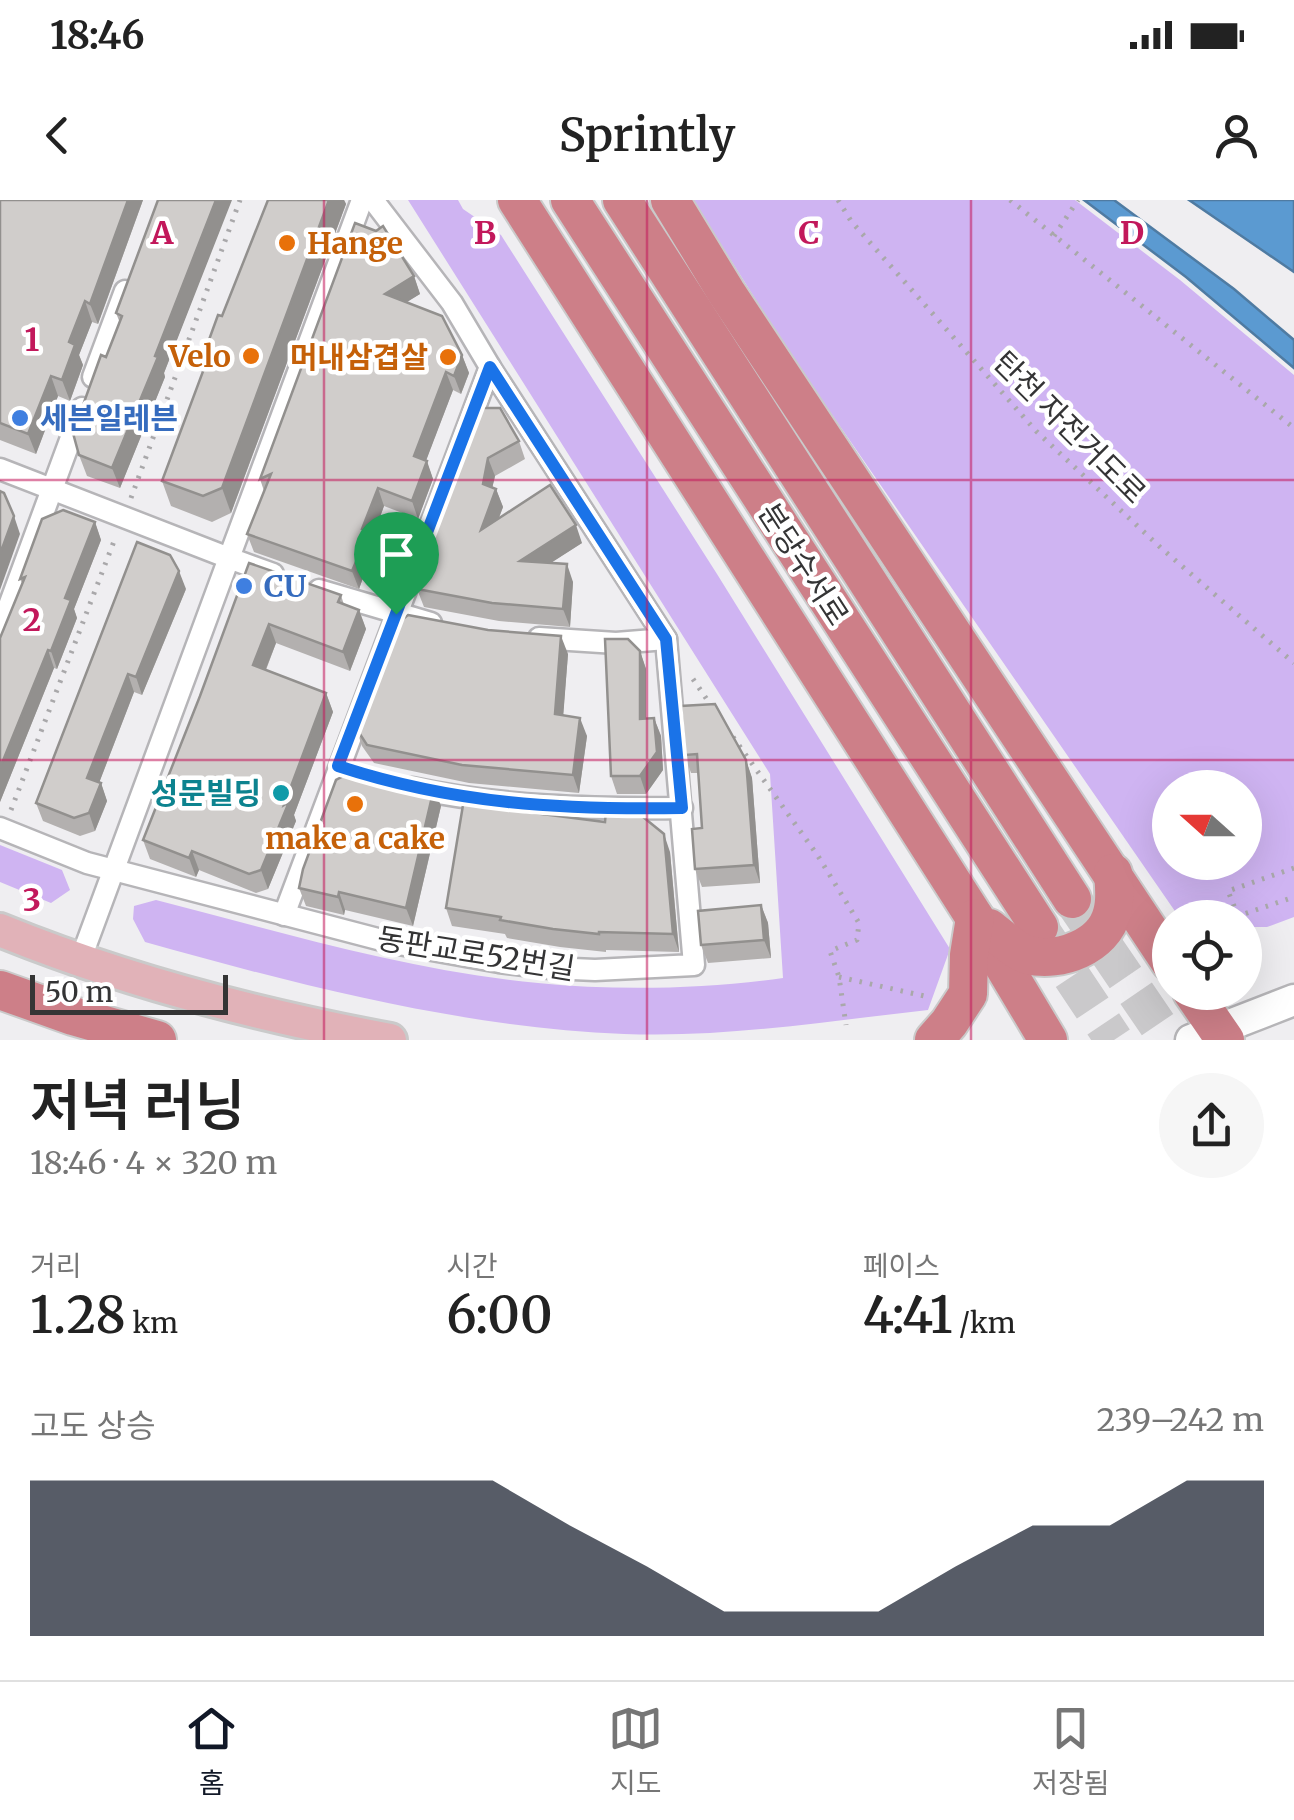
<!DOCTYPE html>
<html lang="ko">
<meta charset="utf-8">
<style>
body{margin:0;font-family:Merriweather,"Noto Sans KR",serif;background:#f6f6f6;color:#222;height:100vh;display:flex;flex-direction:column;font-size:38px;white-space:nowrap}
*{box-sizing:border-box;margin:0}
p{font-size:32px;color:#767676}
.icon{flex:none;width:55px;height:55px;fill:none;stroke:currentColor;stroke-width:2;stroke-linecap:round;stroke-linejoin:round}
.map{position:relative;height:840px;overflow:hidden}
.side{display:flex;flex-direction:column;background:#fff;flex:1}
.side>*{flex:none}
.needle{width:65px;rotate:291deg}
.tools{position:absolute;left:1152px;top:570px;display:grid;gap:20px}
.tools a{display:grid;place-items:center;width:110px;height:110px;border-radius:50%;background:#fff;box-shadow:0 10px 40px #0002;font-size:50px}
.scale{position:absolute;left:30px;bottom:25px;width:198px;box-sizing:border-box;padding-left:10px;border:5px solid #343435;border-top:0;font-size:28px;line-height:35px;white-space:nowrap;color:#343435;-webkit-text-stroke:8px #fff;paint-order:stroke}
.pin{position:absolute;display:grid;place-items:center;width:85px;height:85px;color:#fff;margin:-102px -42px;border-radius:50% 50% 50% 0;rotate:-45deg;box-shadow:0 0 10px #0007}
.pin .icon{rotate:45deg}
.round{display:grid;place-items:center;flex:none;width:105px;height:105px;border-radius:52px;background:#f6f6f6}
.overview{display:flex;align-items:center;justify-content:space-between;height:170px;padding:0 30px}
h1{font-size:55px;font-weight:600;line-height:75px}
.metrics{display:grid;grid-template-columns:repeat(3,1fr);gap:15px;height:170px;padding:10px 30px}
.metrics div{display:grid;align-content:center}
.metrics b{font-size:50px;font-weight:600}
.metrics small{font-size:28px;font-weight:400}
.metrics p{font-size:28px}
.chart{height:280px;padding:20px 30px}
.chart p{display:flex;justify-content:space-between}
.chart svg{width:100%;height:180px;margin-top:10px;fill:#111827;opacity:.7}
.status{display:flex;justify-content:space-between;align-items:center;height:70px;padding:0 50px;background:#fff;direction:ltr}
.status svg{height:28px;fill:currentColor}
header{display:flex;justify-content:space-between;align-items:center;height:130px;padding:0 30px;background:#fff;font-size:45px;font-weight:600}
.tabs{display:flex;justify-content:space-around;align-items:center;height:140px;border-top:2px solid #e0e0e0;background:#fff;font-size:28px;color:#767676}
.tabs a{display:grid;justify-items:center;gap:5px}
.tabs .current{color:#111827}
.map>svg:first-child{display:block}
.green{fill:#cfb4f2;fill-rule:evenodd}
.water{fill:#5b9ad1;stroke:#4f7ba2;stroke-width:2.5}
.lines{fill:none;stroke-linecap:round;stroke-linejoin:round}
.highway-tunnel{stroke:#cac9cb;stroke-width:38;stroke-dasharray:38 19;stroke-linecap:butt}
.street-casing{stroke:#b6b5b8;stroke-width:25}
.secondary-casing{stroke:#b6b5b8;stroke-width:35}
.primary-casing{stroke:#cacaca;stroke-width:38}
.highway-casing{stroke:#cacaca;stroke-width:42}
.path{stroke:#a9a8aa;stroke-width:5;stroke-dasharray:2.5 8;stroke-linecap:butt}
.street{stroke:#fff;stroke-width:20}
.secondary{stroke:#fff;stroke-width:30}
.primary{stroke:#e1b2b8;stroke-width:32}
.highway{stroke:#cd7f88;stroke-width:38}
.wall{fill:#b3b0af}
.shaded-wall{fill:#92908e}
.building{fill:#d0cdcb;stroke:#92908e;stroke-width:2.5}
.route-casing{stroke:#fff;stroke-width:20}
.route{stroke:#1a73e8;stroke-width:12}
.grid{fill:none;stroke:#c2185b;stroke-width:2.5;stroke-opacity:0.55}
.food-dot{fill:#e8710a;stroke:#fff;stroke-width:4}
.shop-dot{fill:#3f7fe0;stroke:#fff;stroke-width:4}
.culture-dot{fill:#0f9aa8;stroke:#fff;stroke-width:4}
.labels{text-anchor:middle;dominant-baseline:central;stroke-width:9;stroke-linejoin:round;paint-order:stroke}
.food-label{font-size:30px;font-weight:bold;fill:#c56008;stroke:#fff;text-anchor:end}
.shop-label{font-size:30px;font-weight:bold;fill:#366cbe;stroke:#fff;text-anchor:start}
.street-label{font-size:30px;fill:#343435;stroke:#fff}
.culture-label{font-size:30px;font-weight:bold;fill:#0d838f;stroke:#fff;text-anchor:end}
.grid-label{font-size:32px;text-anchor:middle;font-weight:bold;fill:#c2185b;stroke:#fff;stroke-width:9;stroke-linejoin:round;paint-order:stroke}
</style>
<div class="status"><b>18:46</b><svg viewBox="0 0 49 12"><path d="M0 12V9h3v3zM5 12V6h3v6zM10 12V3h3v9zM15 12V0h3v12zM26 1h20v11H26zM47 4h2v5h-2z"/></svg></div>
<header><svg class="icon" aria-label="back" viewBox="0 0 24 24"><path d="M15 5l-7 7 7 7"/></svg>Sprintly<svg class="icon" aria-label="person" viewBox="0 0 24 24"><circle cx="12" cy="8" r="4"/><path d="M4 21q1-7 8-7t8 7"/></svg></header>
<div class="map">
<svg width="1294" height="840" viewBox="0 0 1294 840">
<rect width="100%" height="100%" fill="#efeef1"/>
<g class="green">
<path d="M408 0H458L463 9 501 35 717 374 950 749 928 810C827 821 726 838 624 834 460 827 302 786 145 742L133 719 134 706 156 700C281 732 409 771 538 783 618 791 704 789 783 778L770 574Z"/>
<path d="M693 0H1075L1180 80 1294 175V717L1267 727H1245V718L1179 717 788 151ZM1170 588H1245V662H1170Z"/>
<path d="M0 645 62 670 70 690 51 703 0 682Z"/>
</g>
<g class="water">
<path d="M1084 0H1114L1234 89 1294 140V168L1186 77Z"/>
<path d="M1189 0H1294V72Z"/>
</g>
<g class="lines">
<g class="highway-tunnel">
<path d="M1072 699 1168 840"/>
<path d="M1040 729 1114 840"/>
</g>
<defs>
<g id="street">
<path d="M93 177 125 91"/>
<path d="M0 269 229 358 80 761"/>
<path d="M273 374 229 358 362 0"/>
<path d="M319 390 431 423"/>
<path d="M0 430 82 208"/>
<path d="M539 438 616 443 666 439"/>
<path d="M412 588C502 607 591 609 682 608"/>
<path d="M0 628 87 663 393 743 499 762 550 768 595 770 694 765 666 439 490 167 452 103 373 0"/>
<path d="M284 715 490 167"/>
</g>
<path id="secondary" d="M1191 840 1294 800"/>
<path id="primary" d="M0 730C125 781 257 815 390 840"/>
<g id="highway">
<path d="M517 0 975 718 1048 840"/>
<path d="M570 0 1039 727"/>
<path d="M622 0 1072 699"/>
<path d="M670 0 726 92 1170 762"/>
<path d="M989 728C1001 737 1015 751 1028 755 1060 763 1104 746 1112 713 1116 699 1114 686 1113 673"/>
<path d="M0 790 73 816 157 840"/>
<path d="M1192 792 1225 840"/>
<path d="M934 840 949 823 968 794 969 755 975 718"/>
</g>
</defs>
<use href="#street" class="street-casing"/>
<use href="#secondary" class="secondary-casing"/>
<use href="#primary" class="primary-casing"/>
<use href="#highway" class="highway-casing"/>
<g class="path">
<path d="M838 0 851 21 1036 231 1161 348 1294 463"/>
<path d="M1010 0 1294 228"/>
<path d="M1054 36 1078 0"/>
<path d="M131 298 240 0"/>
<path d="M693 479 712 507"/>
<path d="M733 537 818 656 859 723 857 740 830 751 839 777 846 825"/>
<path d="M11 610 116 336"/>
<path d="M1294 668 1228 691 1238 716 1294 697"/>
<path d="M839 777 929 797"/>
</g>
<use href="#street" class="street"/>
<use href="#secondary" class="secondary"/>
<use href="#primary" class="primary"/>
<use href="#highway" class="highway"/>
</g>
<g class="wall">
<path d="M0 0H143L98 124 92 122 79 155 83 165 70 201 58 196 36 254 0 240Z"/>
<path d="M268 0H344L346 4 231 313 212 322 171 306 162 281 209 156 206 148 222 116Z"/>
<path d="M414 76 420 94 406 102 462 155 469 173 461 194 453 190 426 260 433 279 418 319 384 306 374 333 387 354 377 380 364 375 359 389 254 352 247 334 264 291 260 279Z"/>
<path d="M197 87 164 173 165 177 120 288 87 276 79 255 106 157 120 123 116 113Z"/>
<path d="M477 208 519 241 525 259 495 276 492 288 496 289 503 307 499 318 582 343 550 363 573 382 570 427 499 421 424 407 417 389Z"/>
<path d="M95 322 101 340 74 409 77 418 57 469 54 468 0 602V438L22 383 20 379Z"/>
<path d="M249 363 341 395 344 405 359 410 366 429 350 471 276 443 266 470 326 493 333 512 294 615 296 621 268 689 256 693 199 670 196 677 150 659 143 640 200 496Z"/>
<path d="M186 389 142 495 134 492 99 583H101L107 601 95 631 80 636 43 621 36 603Z"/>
<path d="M640 451 646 469V519L654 518 661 536 663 570 646 594H617L611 576Z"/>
<path d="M568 454 563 515 587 536 579 593 469 583 374 563 362 546 356 528Z"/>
<path d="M681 506 746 560 752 578 760 683 702 687 695 669 702 628 698 573H691L685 555Z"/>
<path d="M441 606 413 726 345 710 344 715 306 706 299 688Z"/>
<path d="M516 611 670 652 679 752 606 750V752L560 747 507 738 505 734 452 726 446 708Z"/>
<path d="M761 705 768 723 771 758 708 763 701 745Z"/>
</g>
<g class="shaded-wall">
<path d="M128 0H143L98 124 90 104Z"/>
<path d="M216 0H232L164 173 165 177 120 288 112 268Z"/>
<path d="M329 0H344L346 4 231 313 222 288Z"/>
<path d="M414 76 420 94 391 112 385 94Z"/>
<path d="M85 101 92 122 79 155 83 165 70 201 62 180 69 142Z"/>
<path d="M462 155 469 173 461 194 454 176Z"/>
<path d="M446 172 453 190 421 274 414 256Z"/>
<path d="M51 176 58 196 36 254 28 234Z"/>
<path d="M488 258 495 276 489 302 483 284Z"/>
<path d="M427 261 433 279 418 319 412 301Z"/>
<path d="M378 288 384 306 369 347 362 329Z"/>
<path d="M496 289 503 307 487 348 481 330Z"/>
<path d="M14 316 20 334 0 390V354Z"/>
<path d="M95 322 101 340 74 409 77 418 57 469 51 451 65 398Z"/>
<path d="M576 325 582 343 526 379 520 361Z"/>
<path d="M381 336 387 354 377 380 371 362Z"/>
<path d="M358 357 364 375 359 389 352 371Z"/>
<path d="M567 364 573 382 570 427 563 409Z"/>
<path d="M179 371 186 389 142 495 136 477Z"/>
<path d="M359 410 366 429 350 471 343 452Z"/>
<path d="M269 424 276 443 260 484 253 465Z"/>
<path d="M561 436 568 454 562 532 555 514Z"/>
<path d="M48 450 54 468 0 602V568Z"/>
<path d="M640 451 646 469V537L640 519Z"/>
<path d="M128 474 134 492 94 596 87 578Z"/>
<path d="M326 493 333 512 294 615 296 621 268 689 261 670Z"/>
<path d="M580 518 587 536 579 593 573 575Z"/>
<path d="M654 518 661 536 663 570 646 594 640 576Z"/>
<path d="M746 560 752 578 760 683 754 665Z"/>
<path d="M101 583 107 601 95 631 89 613Z"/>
<path d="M434 588 441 606 413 726 406 708Z"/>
<path d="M664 634 670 652 679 752 673 734Z"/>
<path d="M192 651 199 670 196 677 189 658Z"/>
<path d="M339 692 345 710 344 715 338 697Z"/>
<path d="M761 705 768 723 771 758 764 740Z"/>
</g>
<g class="building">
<path d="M0 0H128L90 104 85 101 69 142 75 145 62 180 51 176 28 234 0 223Z"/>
<path d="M158 0H216L155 156 158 157 112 268 79 255 73 233 101 155 106 157 122 116 116 113Z"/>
<path d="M268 0H329L222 288 203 296 162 281 211 150 206 148 218 115 222 116Z"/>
<path d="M355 23 376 31 383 26 414 76 385 94 442 116 462 155 454 176 446 172 414 256 427 261 412 301 378 288 362 329 381 336 371 362 358 357 352 371 247 334 271 274 260 279Z"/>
<path d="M477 208H500L519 241 488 258 483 284 496 289 481 330 550 285 576 325 520 361 567 364 563 409 492 403 417 389 425 343Z"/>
<path d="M0 291 4 293 14 316 0 354Z"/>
<path d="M63 310 95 322 65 398 71 400 51 451 48 450 0 568V438L25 377 20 379 42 319Z"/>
<path d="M137 342 170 355 179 371 136 477 128 474 87 578 101 583 89 613 74 618 36 603Z"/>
<path d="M249 363 341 395 338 402 359 410 343 452 269 424 253 465 326 493 284 605 289 602 261 670 249 674 192 651 189 658 143 640 200 496Z"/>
<path d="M408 415 488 430 561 436 555 514 580 518 573 575 462 565 367 545 356 528 378 479 381 460 394 426Z"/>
<path d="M605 439H628L640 451V519L654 518 657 552 640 576H611Z"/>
<path d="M715 504 746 560 754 665 695 669 692 629 702 628 697 554 685 555 681 506Z"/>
<path d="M355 570 434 588 406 708 339 692 338 697 299 688 303 669 336 580Z"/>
<path d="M465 593 511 599 510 610 605 622 606 611H612V604H627L664 634 673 734 599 732V734L553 729 500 720 501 717 446 708Z"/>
<path d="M761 705 764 740 701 745 698 711Z"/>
</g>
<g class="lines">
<defs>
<path id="route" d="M490 167 666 439 682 608C561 610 454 604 338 566Z"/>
</defs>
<use href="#route" class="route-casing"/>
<use href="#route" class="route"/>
</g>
<path class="grid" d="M324 0V840M647 0V840M971 0V840M0 280H1294M0 560H1294"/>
<g class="food-dot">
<circle cx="287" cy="43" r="10"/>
<circle cx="251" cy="156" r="10"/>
<circle cx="448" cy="157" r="10"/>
<circle cx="355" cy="604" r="10"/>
</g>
<g class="shop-dot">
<circle cx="20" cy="218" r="10"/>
<circle cx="244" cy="386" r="10"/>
</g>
<circle class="culture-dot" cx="281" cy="593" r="10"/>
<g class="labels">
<g class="food-label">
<text x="307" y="43" text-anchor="start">Hange</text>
<text x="231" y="156">Velo</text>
<text x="428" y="157">머내삼겹살</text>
<text x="355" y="638" text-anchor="middle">make a cake</text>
</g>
<g class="shop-label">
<text x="40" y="218">세븐일레븐</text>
<text x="264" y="386">CU</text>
</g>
<g class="street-label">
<text transform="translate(1070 227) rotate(45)">탄천 자전거도로</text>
<text transform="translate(804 364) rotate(57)">분당수서로</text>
<text transform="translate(476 753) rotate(9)">동판교로52번길</text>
</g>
<g class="culture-label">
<text x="261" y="593">성문빌딩</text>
</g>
</g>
<g class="grid-label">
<text x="162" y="44">A</text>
<text x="485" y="44">B</text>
<text x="809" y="44">C</text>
<text x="1132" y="44">D</text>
<text x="32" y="151">1</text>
<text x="32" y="431">2</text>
<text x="32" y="711">3</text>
</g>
</svg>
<div class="tools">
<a><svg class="needle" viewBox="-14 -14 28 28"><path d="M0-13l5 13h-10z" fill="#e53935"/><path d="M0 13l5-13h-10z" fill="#767676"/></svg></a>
<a><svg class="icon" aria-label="locate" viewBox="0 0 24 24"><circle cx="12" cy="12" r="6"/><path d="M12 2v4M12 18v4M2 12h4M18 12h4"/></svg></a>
</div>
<div class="scale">50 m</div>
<div class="pin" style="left:396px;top:414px;background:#1e9e55"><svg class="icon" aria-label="arrive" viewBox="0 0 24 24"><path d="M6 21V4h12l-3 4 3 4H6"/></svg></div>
</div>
<section class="side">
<div class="overview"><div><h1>저녁 러닝</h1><p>18:46 · 4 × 320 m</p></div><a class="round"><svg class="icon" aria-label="share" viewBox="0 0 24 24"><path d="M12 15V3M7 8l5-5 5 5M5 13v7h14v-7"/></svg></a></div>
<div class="metrics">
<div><p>거리</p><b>1.28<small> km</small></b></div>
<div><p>시간</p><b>6:00</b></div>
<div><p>페이스</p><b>4:41<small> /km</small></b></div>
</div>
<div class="chart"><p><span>고도 상승</span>239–242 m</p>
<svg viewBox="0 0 160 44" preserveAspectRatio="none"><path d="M0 44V6L10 6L20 6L30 6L40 6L50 6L60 6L70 17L80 27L90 38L100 38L110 38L120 27L130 17L140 17L150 6L160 6V44z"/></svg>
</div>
</section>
<nav class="tabs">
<a class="current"><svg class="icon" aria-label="home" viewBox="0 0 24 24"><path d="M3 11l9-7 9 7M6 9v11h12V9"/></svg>홈</a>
<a><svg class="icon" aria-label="map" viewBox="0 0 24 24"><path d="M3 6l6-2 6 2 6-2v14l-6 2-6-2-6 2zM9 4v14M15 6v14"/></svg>지도</a>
<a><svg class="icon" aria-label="saved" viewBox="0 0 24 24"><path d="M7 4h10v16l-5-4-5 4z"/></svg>저장됨</a>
</nav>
